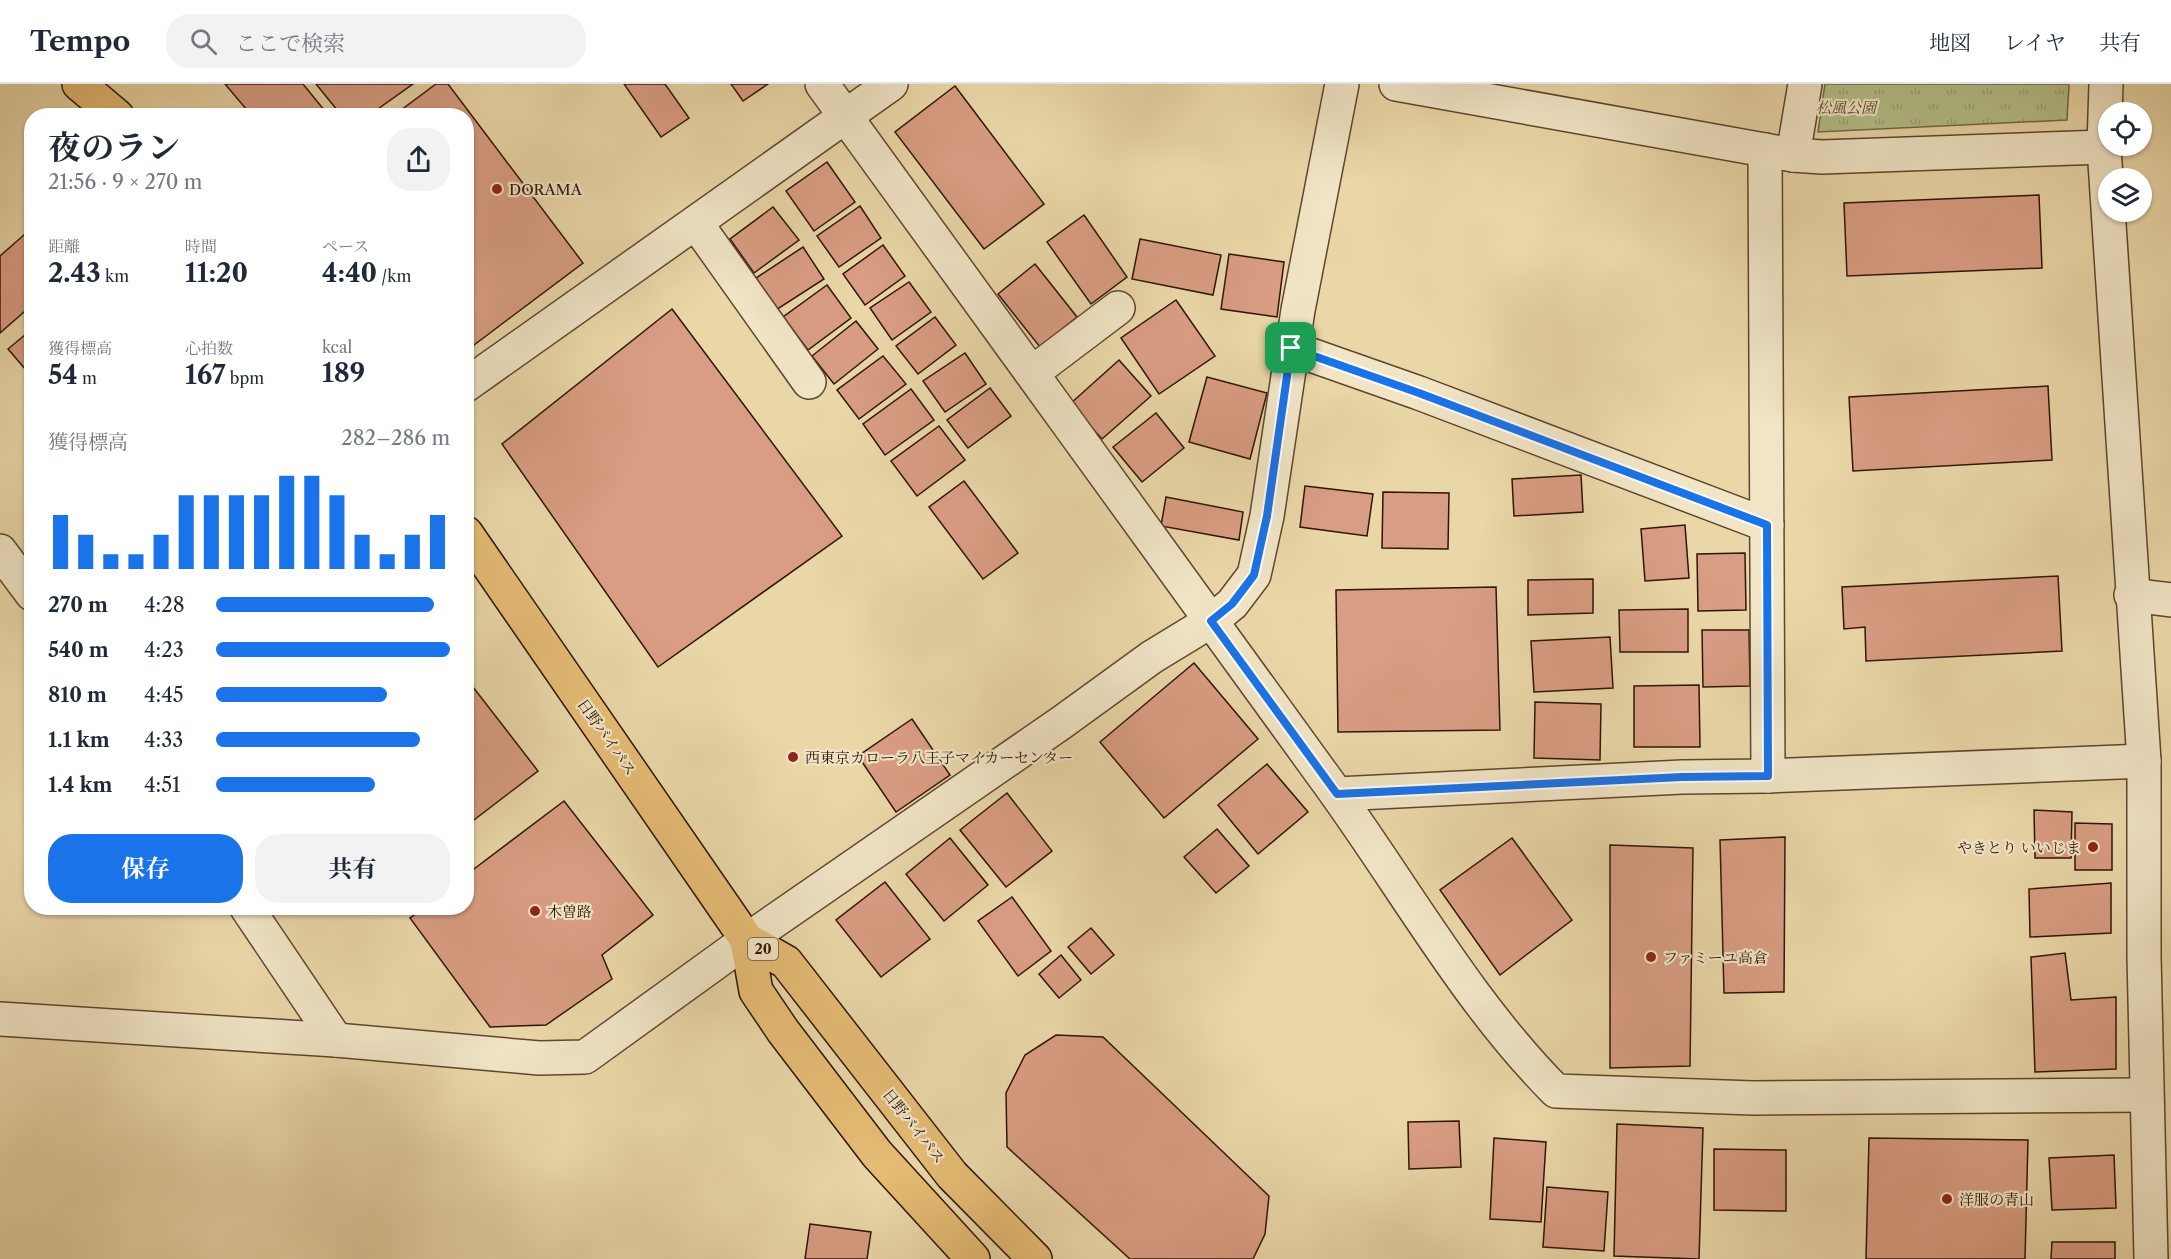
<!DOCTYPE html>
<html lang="ja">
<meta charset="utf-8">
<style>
body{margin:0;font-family:"Libre Caslon Text","Noto Serif JP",serif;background:#f2f2f3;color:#1f2937;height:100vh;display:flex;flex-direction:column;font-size:22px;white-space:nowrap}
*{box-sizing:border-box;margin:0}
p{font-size:20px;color:#747a83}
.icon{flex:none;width:33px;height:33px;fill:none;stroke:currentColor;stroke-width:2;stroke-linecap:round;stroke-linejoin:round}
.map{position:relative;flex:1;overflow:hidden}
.details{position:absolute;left:24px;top:24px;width:450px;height:807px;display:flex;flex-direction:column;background:#fff;border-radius:24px;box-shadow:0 2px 4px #0004}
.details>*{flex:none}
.fabs{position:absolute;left:2098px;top:18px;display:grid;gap:12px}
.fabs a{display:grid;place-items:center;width:54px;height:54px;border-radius:50%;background:#fff;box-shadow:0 2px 4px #0004;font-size:30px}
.pin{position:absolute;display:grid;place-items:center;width:51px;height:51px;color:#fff;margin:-26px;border-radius:12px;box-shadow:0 3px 9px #0006}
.round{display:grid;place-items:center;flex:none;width:63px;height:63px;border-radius:24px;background:#f2f2f3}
.overview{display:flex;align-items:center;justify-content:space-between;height:102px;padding:0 24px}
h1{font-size:33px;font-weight:700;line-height:45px}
.stats{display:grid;grid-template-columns:repeat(3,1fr);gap:9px;height:102px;padding:6px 24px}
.stats div{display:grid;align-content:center}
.stats b{font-size:26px;font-weight:700}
.stats small{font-size:16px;font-weight:400}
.stats p{font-size:16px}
.chart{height:168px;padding:12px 24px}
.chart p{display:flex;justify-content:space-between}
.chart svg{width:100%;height:108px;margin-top:6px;stroke:#1a73e8;stroke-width:6}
.button{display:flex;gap:12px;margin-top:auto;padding:12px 24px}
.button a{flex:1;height:69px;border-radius:24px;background:#1a73e8;color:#fff;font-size:24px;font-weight:700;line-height:69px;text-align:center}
.button a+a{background:#f2f2f3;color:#1f2937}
ul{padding:0 24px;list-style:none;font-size:20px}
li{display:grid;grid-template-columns:96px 72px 1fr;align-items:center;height:45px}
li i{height:15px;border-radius:8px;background:#1a73e8}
header{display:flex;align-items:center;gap:36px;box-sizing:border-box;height:84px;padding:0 30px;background:#fff;border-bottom:2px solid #e0e1e3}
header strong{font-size:28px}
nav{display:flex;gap:33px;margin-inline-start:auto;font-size:21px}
.search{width:420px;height:54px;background:#f2f2f3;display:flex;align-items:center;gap:15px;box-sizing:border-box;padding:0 21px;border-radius:24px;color:#747a83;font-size:22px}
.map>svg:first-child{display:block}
.park{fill:url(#park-tufts);stroke:#726a48;stroke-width:1.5}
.building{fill:#d99d83;stroke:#2f1506;stroke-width:1.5}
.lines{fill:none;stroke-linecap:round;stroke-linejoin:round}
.minor-casing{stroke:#5e462e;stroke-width:36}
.tertiary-casing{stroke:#5e462e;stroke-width:36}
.trunk-casing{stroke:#2f1506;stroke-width:36}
.minor{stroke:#f1e5c6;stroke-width:33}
.tertiary{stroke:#f1e5c6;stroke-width:33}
.trunk{stroke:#e5bc74;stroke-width:33}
.route-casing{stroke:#fff;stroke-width:12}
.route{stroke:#1a73e8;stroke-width:8}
.poi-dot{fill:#8f2418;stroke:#f1e5c6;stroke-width:2}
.labels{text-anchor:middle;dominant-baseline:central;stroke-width:4.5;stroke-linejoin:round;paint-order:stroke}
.shield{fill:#f1e5c6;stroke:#695340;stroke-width:1.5}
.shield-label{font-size:14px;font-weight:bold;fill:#2f1506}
.park-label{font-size:15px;font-style:italic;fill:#57482e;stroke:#f1e5c6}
.poi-label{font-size:15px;fill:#2f1506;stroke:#f1e5c6;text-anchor:start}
.street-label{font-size:15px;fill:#2f1506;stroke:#f1e5c6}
</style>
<header>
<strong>Tempo</strong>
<div class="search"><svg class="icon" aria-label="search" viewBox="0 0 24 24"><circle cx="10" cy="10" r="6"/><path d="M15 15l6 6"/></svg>ここで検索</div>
<nav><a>地図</a><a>レイヤ</a><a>共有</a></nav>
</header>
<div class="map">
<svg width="2171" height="1175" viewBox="0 0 2171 1175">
<defs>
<pattern id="park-tufts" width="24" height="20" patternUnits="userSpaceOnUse" patternTransform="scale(1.5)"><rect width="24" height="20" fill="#b4bf8a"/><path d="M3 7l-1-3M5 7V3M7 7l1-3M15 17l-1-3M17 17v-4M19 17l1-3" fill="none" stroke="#9ba376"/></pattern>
</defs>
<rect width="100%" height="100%" fill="#ead7a8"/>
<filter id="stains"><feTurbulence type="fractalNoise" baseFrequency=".00333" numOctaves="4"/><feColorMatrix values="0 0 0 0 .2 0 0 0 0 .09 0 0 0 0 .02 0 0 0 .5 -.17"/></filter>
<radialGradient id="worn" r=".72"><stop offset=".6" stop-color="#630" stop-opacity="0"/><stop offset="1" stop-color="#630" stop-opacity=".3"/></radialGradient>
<path class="park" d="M1825 0H2069L2067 36 1818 48Z"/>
<g class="building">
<path d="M225 0H303L329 32H252Z"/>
<path d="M316 0H413L368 32H342Z"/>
<path d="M436 0H448L583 179 466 267V32H393Z"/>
<path d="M624 0H665L689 34 661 53Z"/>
<path d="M731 0H768L743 17Z"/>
<path d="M955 2 1044 120 984 165 895 48Z"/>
<path d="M827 78 855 118 814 147 786 107Z"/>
<path d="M2039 111 2042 184 1847 192 1844 119Z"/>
<path d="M860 122 881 154 839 183 817 152Z"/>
<path d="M773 123 799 156 754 189 730 155Z"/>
<path d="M1084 131 1127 193 1091 220 1047 158Z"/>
<path d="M25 150 32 157V221L0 249V172Z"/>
<path d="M1140 155 1221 171 1213 211 1132 195Z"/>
<path d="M883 161 905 192 865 221 843 190Z"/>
<path d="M803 163 824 195 776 226 756 194Z"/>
<path d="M1229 170 1284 178 1277 233 1221 225Z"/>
<path d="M1035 180 1077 233 1040 263 998 210Z"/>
<path d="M909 198 931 228 892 256 870 224Z"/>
<path d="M827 201 851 234 808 266 783 233Z"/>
<path d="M1176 216 1215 272 1159 310 1121 254Z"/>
<path d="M672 225 842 452 658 583 502 360Z"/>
<path d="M935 233 956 261 918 290 896 262Z"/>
<path d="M856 237 878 265 834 300 812 272Z"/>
<path d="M32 245V293L8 265Z"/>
<path d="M965 269 986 300 945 328 923 297Z"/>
<path d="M883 272 906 300 859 335 837 306Z"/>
<path d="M1119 276 1151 312 1102 355 1070 320Z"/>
<path d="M1207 293 1267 309 1250 375 1189 358Z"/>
<path d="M2048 302 2052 376 1853 387 1849 313Z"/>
<path d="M990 304 1011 332 968 364 947 336Z"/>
<path d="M911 305 934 336 885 371 863 340Z"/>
<path d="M1156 329 1184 364 1142 398 1113 363Z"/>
<path d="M939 342 965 376 917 412 891 377Z"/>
<path d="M1581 391 1583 428 1514 432 1512 395Z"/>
<path d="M964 397 1018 469 983 495 929 423Z"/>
<path d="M1305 402 1373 410 1367 452 1300 443Z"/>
<path d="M1383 408 1449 409 1448 465 1382 464Z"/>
<path d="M1166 413 1243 428 1239 456 1161 442Z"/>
<path d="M1685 441 1689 494 1645 497 1641 445Z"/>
<path d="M1745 469 1746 526 1698 527 1697 470Z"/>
<path d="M2058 492 2062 567 1866 577 1865 543 1844 545 1842 503Z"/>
<path d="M1593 495V529L1528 531V496Z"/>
<path d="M1496 503 1500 646 1338 648 1336 506Z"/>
<path d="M1688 525V568H1620L1619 526Z"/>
<path d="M1702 546H1749L1750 602 1703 603Z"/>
<path d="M1610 553 1613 604 1534 608 1531 557Z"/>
<path d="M1194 579 1258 655 1164 734 1100 658Z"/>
<path d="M466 594 538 687 466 742Z"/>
<path d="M1699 601 1700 663H1634V602Z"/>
<path d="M1535 618 1601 620 1600 676 1534 674Z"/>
<path d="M912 635 950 691 896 728 858 672Z"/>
<path d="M1267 680 1308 728 1258 770 1218 721Z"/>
<path d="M1007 709 1052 767 1006 803 960 746Z"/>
<path d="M564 717 653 831 602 871 612 895 546 941 490 943 410 834 424 824H466V791Z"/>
<path d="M2034 726 2072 728 2071 774H2035Z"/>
<path d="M2075 739 2112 740V786H2075Z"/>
<path d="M1217 745 1249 782 1216 809 1184 773Z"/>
<path d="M1785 753 1784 908 1724 909 1720 756Z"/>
<path d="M950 754 988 801 944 837 906 790Z"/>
<path d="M1512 754 1572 836 1500 891 1440 806Z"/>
<path d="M1610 761 1693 764 1690 982 1610 984Z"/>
<path d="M885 798 930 855 881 893 836 836Z"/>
<path d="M2111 799V849L2030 853 2029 805Z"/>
<path d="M1012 813 1051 867 1018 892 978 837Z"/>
<path d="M1091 844 1114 871 1091 890 1068 863Z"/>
<path d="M2065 869 2071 916 2116 913V985L2035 988 2031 873Z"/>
<path d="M1061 871 1081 896 1059 914 1039 890Z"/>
<path d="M1056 951 1103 953 1269 1112 1265 1150 1253 1175H1130L1007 1063 1006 1009 1025 971Z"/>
<path d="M1459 1037 1461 1083 1409 1085 1408 1038Z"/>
<path d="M1617 1040 1703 1044 1699 1175 1614 1172Z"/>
<path d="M1494 1054 1546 1058 1541 1138 1490 1135Z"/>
<path d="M1869 1054 2028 1056 2025 1175H1866Z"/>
<path d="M1714 1065 1786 1066V1127L1714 1126Z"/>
<path d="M2114 1071 2116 1124 2052 1126 2049 1074Z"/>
<path d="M1547 1103 1608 1108 1604 1167 1543 1163Z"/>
<path d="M810 1140 871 1148 867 1175H805Z"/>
<path d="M2052 1158H2115V1175H2051Z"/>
</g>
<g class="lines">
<defs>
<g id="minor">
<path d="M822 0C989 230 1155 460 1322 690 1399 794 1465 916 1556 1007L1753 1014 2146 1011"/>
<path d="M1396 0 1793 71 1822 73 2104 63"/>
<path d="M1765 66 1768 692"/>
<path d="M1793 71 1805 0"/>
<path d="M696 139 809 298"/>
<path d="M1291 264 1419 309 1767 441"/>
<path d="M1032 289 1118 224"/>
<path d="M466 301 891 0"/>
<path d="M0 467 32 510"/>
<path d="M2131 511 2171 516"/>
<path d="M1337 710 1682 693 1768 692 2144 677"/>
<path d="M247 824 336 956"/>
<path d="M0 935 336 956 539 974 585 973 747 856 1061 639 1152 573 1211 537 1232 520 1254 491 1267 432 1298 226 1342 0"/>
</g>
<path id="tertiary" d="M2106 0 2104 63 2144 677V872L2151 1175"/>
<g id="trunk">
<path d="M79 0 117 32"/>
<path d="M466 449 747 856"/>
<path d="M973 1175 877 1070 783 947 756 907 747 856 786 878 952 1091 1035 1175"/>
</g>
</defs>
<use href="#minor" class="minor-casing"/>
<use href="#tertiary" class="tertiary-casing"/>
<use href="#trunk" class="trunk-casing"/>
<use href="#minor" class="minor"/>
<use href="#tertiary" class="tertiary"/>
<use href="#trunk" class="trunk"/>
</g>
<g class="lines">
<defs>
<path id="route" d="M1291 264 1419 309 1767 441 1768 692 1682 693 1337 710 1211 537 1232 520 1254 491 1267 432Z"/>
</defs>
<use href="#route" class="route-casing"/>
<use href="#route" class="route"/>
</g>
<g class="poi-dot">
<circle cx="497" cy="105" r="6"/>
<circle cx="793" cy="673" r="6"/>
<circle cx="2093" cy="763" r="6"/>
<circle cx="535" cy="827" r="6"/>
<circle cx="1651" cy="873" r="6"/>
<circle cx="1947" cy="1115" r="6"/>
</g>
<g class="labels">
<rect class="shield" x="748" y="854" width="30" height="22" rx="4.5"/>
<g class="shield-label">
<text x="763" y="865">20</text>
</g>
<g class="park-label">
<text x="1846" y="23">松風公園</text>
</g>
<g class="poi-label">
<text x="509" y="105">DORAMA</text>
<text x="805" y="673">西東京カローラ八王子マイカーセンター</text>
<text x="2081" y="763" text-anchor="end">やきとり いいじま</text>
<text x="547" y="827">木曽路</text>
<text x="1663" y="873">ファミーユ高倉</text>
<text x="1959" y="1115">洋服の青山</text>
</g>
<g class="street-label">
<text transform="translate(607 653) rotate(55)">日野バイパス</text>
<text transform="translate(914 1042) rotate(52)">日野バイパス</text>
</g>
</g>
<rect width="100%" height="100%" filter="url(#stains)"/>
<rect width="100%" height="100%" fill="url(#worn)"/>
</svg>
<div class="fabs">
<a><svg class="icon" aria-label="locate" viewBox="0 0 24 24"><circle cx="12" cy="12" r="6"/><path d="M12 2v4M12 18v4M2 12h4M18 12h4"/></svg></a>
<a><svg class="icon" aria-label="layers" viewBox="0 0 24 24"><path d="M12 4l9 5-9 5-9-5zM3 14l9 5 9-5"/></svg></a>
</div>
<div class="pin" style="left:1291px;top:264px;background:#1e9e55"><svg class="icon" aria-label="arrive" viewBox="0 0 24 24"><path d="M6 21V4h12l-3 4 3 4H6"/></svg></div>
<section class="details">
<div class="overview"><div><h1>夜のラン</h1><p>21:56 · 9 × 270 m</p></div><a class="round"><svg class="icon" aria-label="share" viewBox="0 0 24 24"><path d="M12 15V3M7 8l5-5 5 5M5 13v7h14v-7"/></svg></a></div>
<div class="stats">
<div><p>距離</p><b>2.43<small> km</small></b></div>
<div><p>時間</p><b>11:20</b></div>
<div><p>ペース</p><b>4:40<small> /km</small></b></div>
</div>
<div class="stats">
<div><p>獲得標高</p><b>54<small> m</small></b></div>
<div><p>心拍数</p><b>167<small> bpm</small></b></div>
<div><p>kcal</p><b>189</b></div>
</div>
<div class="chart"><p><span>獲得標高</span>282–286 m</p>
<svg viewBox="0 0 160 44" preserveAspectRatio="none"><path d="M5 44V22M15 44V30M25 44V38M35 44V38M45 44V30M55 44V14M65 44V14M75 44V14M85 44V14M95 44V6M105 44V6M115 44V14M125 44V30M135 44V38M145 44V30M155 44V22"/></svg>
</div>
<ul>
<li><b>270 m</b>4:28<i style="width:93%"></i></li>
<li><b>540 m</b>4:23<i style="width:100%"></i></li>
<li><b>810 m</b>4:45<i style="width:73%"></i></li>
<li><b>1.1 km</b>4:33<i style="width:87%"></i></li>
<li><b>1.4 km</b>4:51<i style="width:68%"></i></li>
</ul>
<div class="button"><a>保存</a><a>共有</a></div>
</section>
</div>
